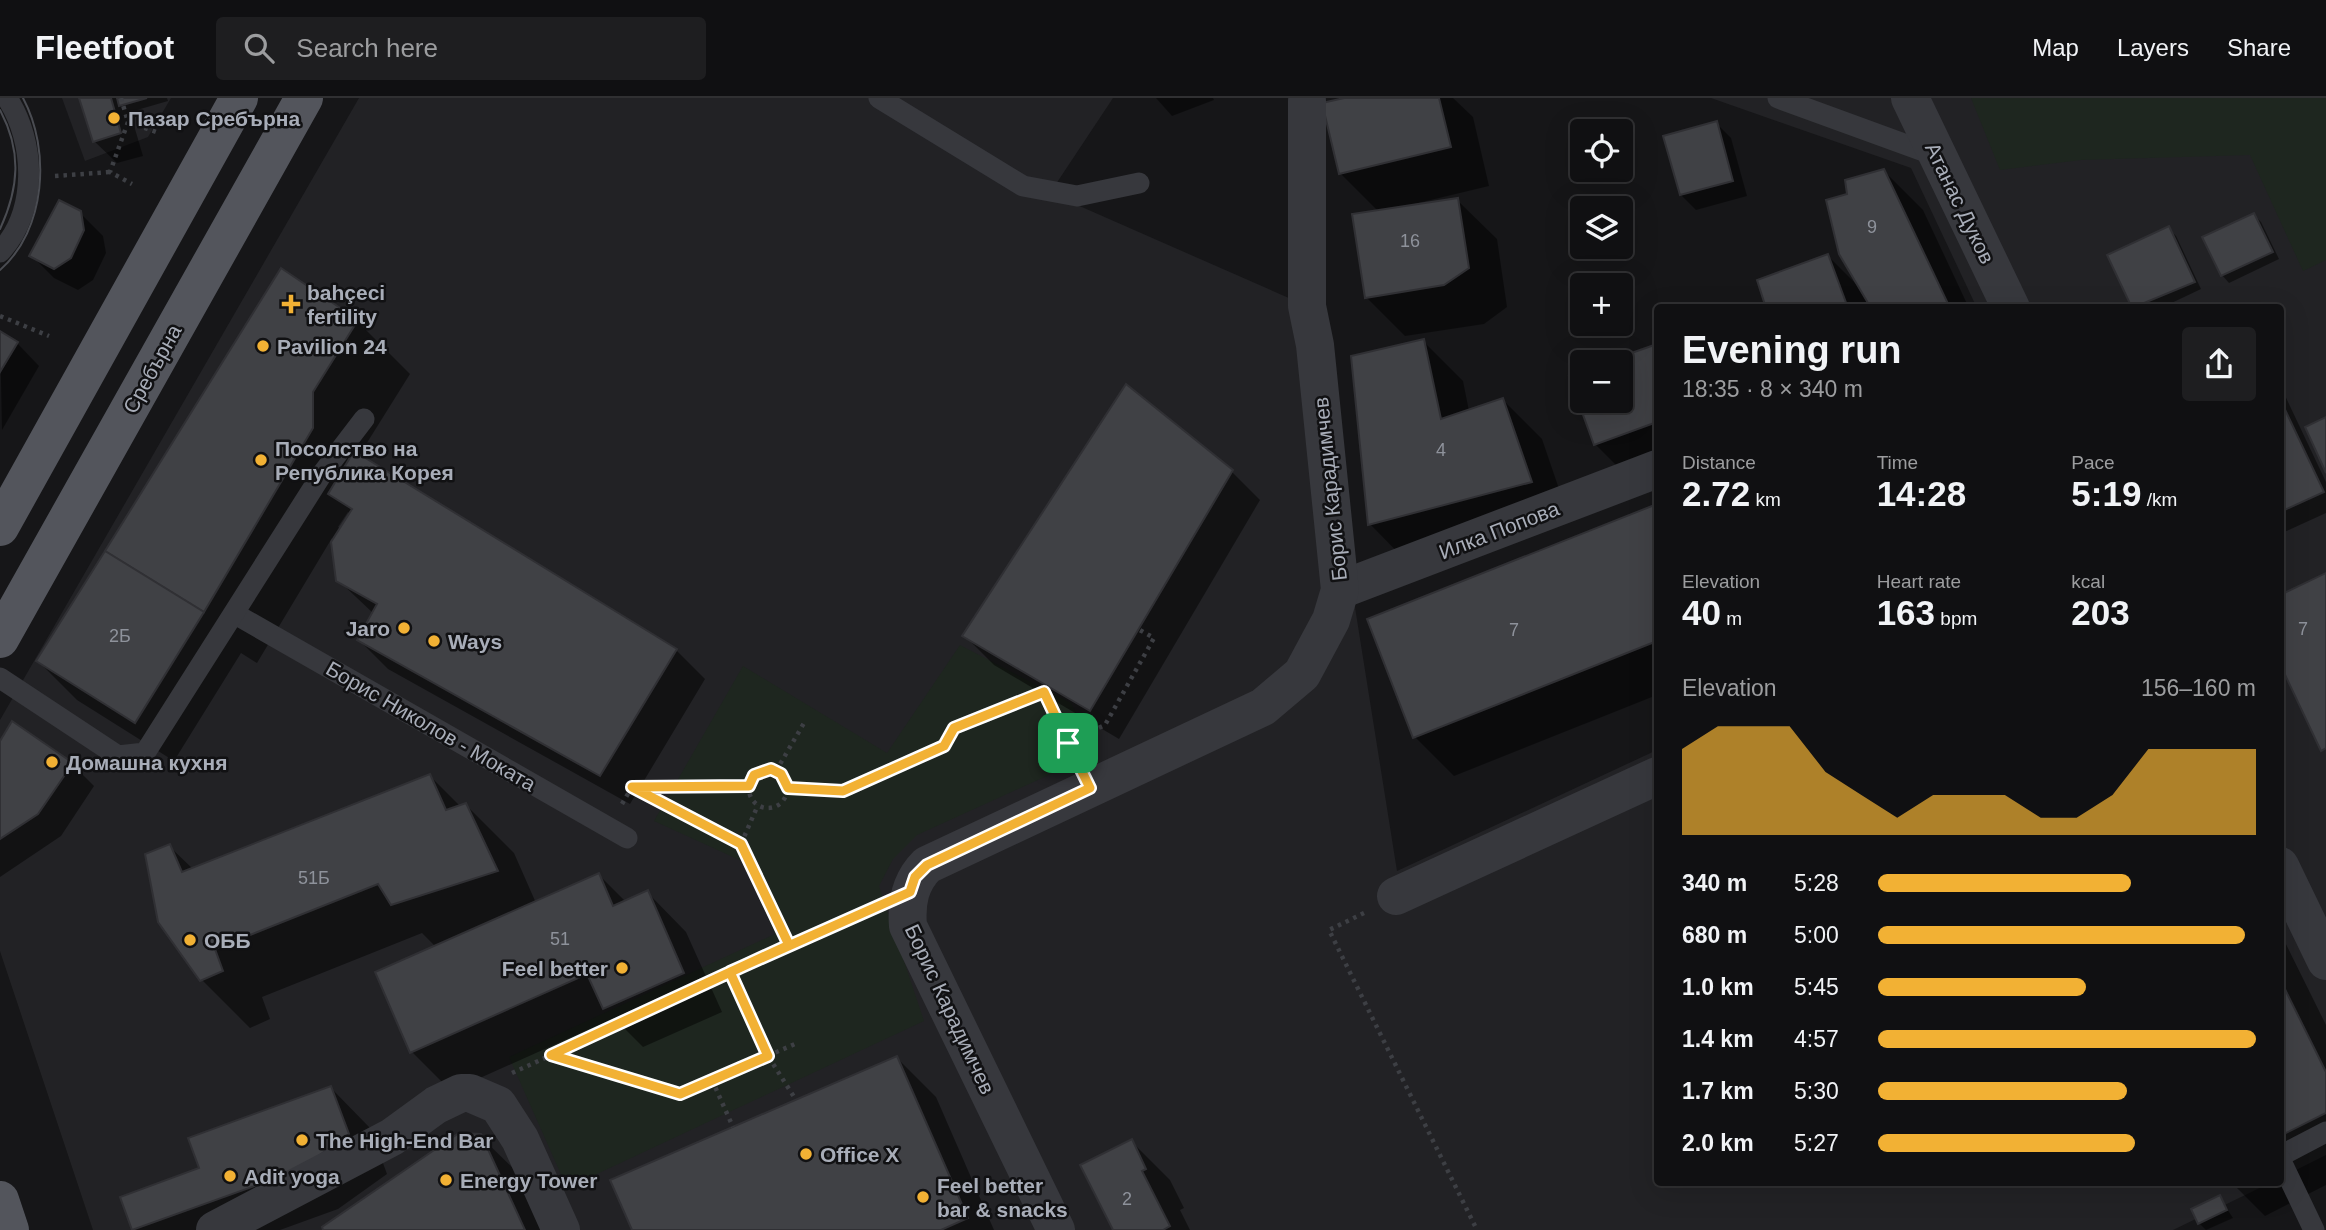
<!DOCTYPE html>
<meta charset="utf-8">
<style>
body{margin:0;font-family:Helvetica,sans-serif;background:#1e1e20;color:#f1f3f6;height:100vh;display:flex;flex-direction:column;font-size:26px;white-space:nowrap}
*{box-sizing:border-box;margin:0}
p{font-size:23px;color:#9c9d9f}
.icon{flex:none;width:38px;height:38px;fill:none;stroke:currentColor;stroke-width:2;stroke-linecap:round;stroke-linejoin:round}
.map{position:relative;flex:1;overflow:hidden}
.side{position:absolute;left:1654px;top:206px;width:630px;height:882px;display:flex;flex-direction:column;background:#101012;border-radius:7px;box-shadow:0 7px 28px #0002,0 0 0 2px #303032}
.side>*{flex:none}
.fabs{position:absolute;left:1570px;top:21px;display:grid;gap:14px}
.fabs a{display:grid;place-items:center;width:63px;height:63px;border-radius:7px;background:#101012;box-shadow:0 7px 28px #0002,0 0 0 2px #303032;font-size:35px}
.pin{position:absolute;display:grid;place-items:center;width:60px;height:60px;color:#fff;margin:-30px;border-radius:14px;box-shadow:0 4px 10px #0006}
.round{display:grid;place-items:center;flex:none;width:74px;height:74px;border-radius:7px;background:#1e1e20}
.head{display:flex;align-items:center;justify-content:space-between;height:119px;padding:0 28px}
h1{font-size:38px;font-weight:700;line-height:52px}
.figures{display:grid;grid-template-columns:repeat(3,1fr);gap:10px;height:119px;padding:7px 28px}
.figures div{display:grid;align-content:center}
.figures b{font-size:35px;font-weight:700}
.figures small{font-size:19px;font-weight:400}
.figures p{font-size:19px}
.chart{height:196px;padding:14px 28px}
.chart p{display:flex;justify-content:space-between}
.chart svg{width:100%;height:126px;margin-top:7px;fill:#f2b134;opacity:.7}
ul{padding:0 28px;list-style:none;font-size:23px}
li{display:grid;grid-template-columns:112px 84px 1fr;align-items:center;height:52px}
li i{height:18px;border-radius:9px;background:#f2b134}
header{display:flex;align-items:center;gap:42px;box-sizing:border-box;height:98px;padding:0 35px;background:#101012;border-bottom:2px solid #303032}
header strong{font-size:33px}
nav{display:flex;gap:38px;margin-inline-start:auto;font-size:24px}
.search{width:490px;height:63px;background:#1e1e20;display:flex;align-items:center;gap:18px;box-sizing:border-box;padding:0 24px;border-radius:7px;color:#9c9d9f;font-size:26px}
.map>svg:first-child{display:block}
.built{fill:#222225}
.green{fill:#1e261f}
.shadow{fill:#0007;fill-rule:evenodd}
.building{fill:#404145;stroke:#303034;stroke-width:2}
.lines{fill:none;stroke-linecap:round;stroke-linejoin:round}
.path{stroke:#3d3f44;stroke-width:4.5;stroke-dasharray:3.5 5;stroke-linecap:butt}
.lane{stroke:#37383d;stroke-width:21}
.street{stroke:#37383d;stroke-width:38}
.primary{stroke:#53555c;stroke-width:38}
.tram{stroke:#4a4c52;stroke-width:2}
.route-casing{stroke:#fff;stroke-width:14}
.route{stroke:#f2b134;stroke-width:9}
.poi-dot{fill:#f2b134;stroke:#111113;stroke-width:2.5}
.labels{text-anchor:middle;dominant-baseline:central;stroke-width:5;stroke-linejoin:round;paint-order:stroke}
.number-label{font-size:18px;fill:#8e929b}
.poi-label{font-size:21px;font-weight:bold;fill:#a8adb8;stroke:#111113;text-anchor:start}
.street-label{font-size:21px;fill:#a8adb8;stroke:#111113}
</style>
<header>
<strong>Fleetfoot</strong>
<div class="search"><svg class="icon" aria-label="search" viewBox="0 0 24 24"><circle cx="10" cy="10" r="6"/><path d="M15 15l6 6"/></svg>Search here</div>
<nav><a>Map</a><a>Layers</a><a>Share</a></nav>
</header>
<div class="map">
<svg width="2326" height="1132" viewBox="0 0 2326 1132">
<rect width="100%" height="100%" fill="#161618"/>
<g class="built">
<path d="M62 0H171L148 39 85 63Z"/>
<path d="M359 0H1113L1050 95 1307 208 1397 773 1657 652V1085H2270L2173 1132H93L0 853V622Z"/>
<path d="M1711 0H2326V1057L2280 1080V210H1977L1911 70Z"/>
</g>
<g class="green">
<path d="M1971 0H2326V162L2303 173 2250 57 2081 62 2000 72Z"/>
<path d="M960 547 1071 605 1097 655 917 737 893 761 879 788 924 923 567 1090 509 959 775 836 744 764 654 723 743 568 887 655Z"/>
</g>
<g class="shadow">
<path d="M81 0H167L168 3 130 14 143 58 117 65 94 43Z"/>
<path d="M1156 0H1213L1214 2 1172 18Z"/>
<path d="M1351 0H1453L1473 19 1489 88 1414 106V109L1457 102 1497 141 1507 209 1484 226 1405 238 1366 199 1379 114 1340 75Z"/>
<path d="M1716 25 1731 40 1747 98 1696 112 1681 97Z"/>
<path d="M1884 73 1923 112 1969 210H1762L1828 158 1859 189 1849 97Z"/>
<path d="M80 115 103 138 106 155 93 182 78 192 54 180 31 157Z"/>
<path d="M2254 117 2261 124 2279 161 2229 185 2222 177Z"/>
<path d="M2169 131 2176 138 2201 191 2161 210H2134L2110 158Z"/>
<path d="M357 223 410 276 365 348V362L676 552 705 581 630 706 388 571 359 542 374 516 338 482 332 440 257 565 241 555 174 663 77 602 38 563ZM348 414 350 416 341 431 338 429Z"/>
<path d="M0 235 17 245 39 268 2 332Z"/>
<path d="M1423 243 1463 283 1469 313 1503 302 1542 341 1570 423 1409 466 1370 426Z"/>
<path d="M1657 248V389L1643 394 1595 346 1571 279 1582 275V303H1620V264H1611Z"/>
<path d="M2280 287 2326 384V415L2280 436Z"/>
<path d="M1231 373 1260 402 1119 641 994 567 965 538Z"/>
<path d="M1657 408V597L1454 678 1415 639 1369 522Z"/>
<path d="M0 646 72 666 94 688 61 738 0 779Z"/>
<path d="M430 678 461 709 466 707 514 755 536 805 599 777 626 804 647 794 686 834 722 914 643 949 614 920 451 993 412 954 436 849 422 835 262 899 270 921 250 930 202 882 169 748 193 771Z"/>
<path d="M2280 834 2326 927V1087L2265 1118 2232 1085H2280Z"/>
<path d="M897 960 936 999 994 1132H634Z"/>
<path d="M331 990 370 1030 387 1076 338 1111 280 1132H134L122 1100 201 1071Z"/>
<path d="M480 1038 520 1077 545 1132H325Z"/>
<path d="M1131 1043 1170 1082 1184 1110 1180 1112 1190 1132H1115Z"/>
<path d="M2219 1099 2233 1120 2206 1132 2199 1125Z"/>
</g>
<g class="building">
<path d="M79 0H111L121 35 93 44Z"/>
<path d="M117 0H147L119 8Z"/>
<path d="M1344 0H1439L1451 49 1339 76 1322 5Z"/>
<path d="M1717 23 1733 83 1680 97 1663 38Z"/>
<path d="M1884 71 1950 210H1871L1839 156 1826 102 1847 96 1845 82Z"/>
<path d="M1458 100 1469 170 1444 187 1365 200 1352 116Z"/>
<path d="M59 102 81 113 84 132 71 160 54 171 29 158Z"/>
<path d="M2254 115 2273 154 2221 178 2202 139Z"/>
<path d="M2169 128 2195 184 2132 210 2107 157Z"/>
<path d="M1828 156 1848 210H1757L1765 207 1757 182Z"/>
<path d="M281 170 358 222 313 294V330L204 514 105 453Z"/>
<path d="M0 233 18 244 0 274Z"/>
<path d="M1424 241 1441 321 1503 300 1532 384 1368 427 1351 258Z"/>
<path d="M1657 246V324L1594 347 1569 278 1582 273V303H1620V264H1606Z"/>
<path d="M1126 286 1233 372 1090 613 962 538Z"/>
<path d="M2280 301 2324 394 2280 414Z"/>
<path d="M2326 319V375L2305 329Z"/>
<path d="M354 353 677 551 600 678 357 542 377 506 336 483 331 444 352 411 328 396Z"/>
<path d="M1657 406V543L1413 640 1367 521Z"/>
<path d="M105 453 204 514 135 625 36 563Z"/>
<path d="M2326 475V650L2321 653 2280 566V497Z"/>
<path d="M12 623 73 665 38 716 0 741V643Z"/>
<path d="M430 676 446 712 466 705 498 773 391 807 378 786 215 851 223 873 200 883 158 824 145 756 170 746 182 774Z"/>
<path d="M599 775 613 808 648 792 684 875 603 911 587 876 410 955 375 874Z"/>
<path d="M2280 881 2326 974V1015L2280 1038Z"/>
<path d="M897 958 968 1120 941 1132H632L610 1082Z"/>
<path d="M331 988 349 1036 299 1072 132 1132 120 1099 199 1070 188 1040Z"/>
<path d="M459 1035 481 1036 525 1132H323L322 1129Z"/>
<path d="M1132 1041 1146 1071 1142 1073 1170 1128 1163 1132H1113L1080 1067Z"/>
<path d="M2220 1097 2227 1112 2198 1126 2191 1111Z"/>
</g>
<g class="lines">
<g class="path">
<path d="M121 0 128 24 159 35"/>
<path d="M128 24 110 74 132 86"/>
<path d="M55 78 110 74"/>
<path d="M0 218 49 238"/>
<path d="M1068 644 1105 627 1154 540 1138 531"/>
<circle cx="768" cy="691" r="19"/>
<path d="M776 673 804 625"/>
<path d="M632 689 741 746 789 847"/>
<path d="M633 689 749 688"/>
<path d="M788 689 843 693 944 648 953 630 1044 594 1074 656"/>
<path d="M622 706 632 689"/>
<path d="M741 746 758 707"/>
<path d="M1364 815 1329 832 1477 1132"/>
<path d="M730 874 768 958 796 1002"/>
<path d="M552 957 680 996 795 946"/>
<path d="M512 975 871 811"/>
<path d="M712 982 733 1029"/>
</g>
<g class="lane">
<path d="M879 0 1023 88 1077 98 1139 85"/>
<path d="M1778 0 1937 58"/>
<path d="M0 154C38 114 36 44 7 0"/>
<path d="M235 516 627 740"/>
<path d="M0 580 118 658 145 655 322 376 364 321"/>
<path d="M2280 1058 2326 1034"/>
<path d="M2280 1061 2314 1132"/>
</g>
<g class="street">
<path d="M1910 0 2011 210"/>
<path d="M1340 492 1657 371"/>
<path d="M2280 768 2326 863"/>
<path d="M1396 798 1657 678"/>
<path d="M215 1132 392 1039 436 1007 461 995H470L498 1007 520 1041 561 1132"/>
<path d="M1056 1132 908 828C906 804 910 784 927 767L1263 609 1302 576 1331 522 1340 492 1315 247 1307 208V3"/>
</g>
<g class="primary">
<path d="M0 429 239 0"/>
<path d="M0 541 304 0"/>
<path d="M0 1102 10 1132"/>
</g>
<g class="tram">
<path d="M0 12C22 53 19 90 0 131"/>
<path d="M0 172C46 132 51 52 23 0"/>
</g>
</g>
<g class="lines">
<defs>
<path id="route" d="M1068 645 1044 594 954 630 944 648 843 693 788 690 781 676 771 671 754 677 749 688 632 689 741 746 789 847 551 957 680 996 768 958 730 874 910 794 915 779 927 767 1090 690 1068 645"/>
</defs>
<use href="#route" class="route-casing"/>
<use href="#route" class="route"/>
</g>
<g class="poi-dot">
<circle cx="114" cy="20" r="7"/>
<path d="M287.5 195.5h7v7h7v7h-7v7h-7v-7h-7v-7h7z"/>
<circle cx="263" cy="248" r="7"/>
<circle cx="261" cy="362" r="7"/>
<circle cx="404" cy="530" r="7"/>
<circle cx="434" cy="543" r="7"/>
<circle cx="52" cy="664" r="7"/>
<circle cx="190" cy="842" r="7"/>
<circle cx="622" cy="870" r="7"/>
<circle cx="302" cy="1042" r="7"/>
<circle cx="806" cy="1056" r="7"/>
<circle cx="230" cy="1078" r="7"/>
<circle cx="446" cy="1082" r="7"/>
<circle cx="923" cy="1099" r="7"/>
</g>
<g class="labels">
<g class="number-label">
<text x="1872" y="129">9</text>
<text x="1410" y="143">16</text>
<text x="1441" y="352">4</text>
<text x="2303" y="531">7</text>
<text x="1514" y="532">7</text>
<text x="120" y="538">2Б</text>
<text x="314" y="780">51Б</text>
<text x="560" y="841">51</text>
<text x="1127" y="1101">2</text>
</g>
<g class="poi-label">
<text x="128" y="20">Пазар Сребърна</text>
<text x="307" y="194">bahçeci<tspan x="307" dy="24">fertility</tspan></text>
<text x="277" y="248">Pavilion 24</text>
<text x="275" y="350">Посолство на<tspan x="275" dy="24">Република Корея</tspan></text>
<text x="390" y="530" text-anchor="end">Jaro</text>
<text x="448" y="543">Ways</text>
<text x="66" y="664">Домашна кухня</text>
<text x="204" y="842">ОББ</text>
<text x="608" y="870" text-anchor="end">Feel better</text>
<text x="316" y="1042">The High-End Bar</text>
<text x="820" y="1056">Office X</text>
<text x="244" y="1078">Adit yoga</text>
<text x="460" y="1082">Energy Tower</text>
<text x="937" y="1087">Feel better<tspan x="937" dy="24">bar &amp; snacks</tspan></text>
</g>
<g class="street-label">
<text transform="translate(1960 105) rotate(64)">Атанас Дуков</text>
<text transform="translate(152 271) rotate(-61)">Сребърна</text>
<text transform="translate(1330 391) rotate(-96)">Борис Карадимчев</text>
<text transform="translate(1499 432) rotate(-21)">Илка Попова</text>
<text transform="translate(431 628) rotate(30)">Борис Николов - Моката</text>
<text transform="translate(950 911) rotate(65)">Борис Карадимчев</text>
</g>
</g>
</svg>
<div class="fabs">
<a><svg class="icon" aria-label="locate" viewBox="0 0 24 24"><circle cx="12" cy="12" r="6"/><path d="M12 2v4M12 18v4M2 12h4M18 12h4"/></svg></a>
<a><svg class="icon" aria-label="layers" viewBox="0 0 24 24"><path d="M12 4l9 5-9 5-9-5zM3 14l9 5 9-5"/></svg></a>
<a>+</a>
<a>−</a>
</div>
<div class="pin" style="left:1068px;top:645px;background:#1e9e55"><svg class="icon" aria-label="arrive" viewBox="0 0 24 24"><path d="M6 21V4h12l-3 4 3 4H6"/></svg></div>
<section class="side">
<div class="head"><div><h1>Evening run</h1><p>18:35 · 8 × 340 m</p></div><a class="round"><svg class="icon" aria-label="share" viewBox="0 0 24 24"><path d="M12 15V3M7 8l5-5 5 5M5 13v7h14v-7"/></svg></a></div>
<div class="figures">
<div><p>Distance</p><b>2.72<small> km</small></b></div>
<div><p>Time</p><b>14:28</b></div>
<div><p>Pace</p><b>5:19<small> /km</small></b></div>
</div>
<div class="figures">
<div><p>Elevation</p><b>40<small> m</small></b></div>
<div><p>Heart rate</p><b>163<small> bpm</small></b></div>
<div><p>kcal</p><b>203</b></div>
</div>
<div class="chart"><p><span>Elevation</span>156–160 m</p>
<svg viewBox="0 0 160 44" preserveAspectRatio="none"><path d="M0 44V14L10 6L20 6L30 6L40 22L50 30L60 38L70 30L80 30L90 30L100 38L110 38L120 30L130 14L140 14L150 14L160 14V44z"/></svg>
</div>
<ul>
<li><b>340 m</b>5:28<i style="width:67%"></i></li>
<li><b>680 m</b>5:00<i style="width:97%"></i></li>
<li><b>1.0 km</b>5:45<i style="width:55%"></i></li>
<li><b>1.4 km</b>4:57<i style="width:100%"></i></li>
<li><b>1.7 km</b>5:30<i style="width:66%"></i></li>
<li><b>2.0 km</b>5:27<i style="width:68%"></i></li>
</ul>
</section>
</div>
